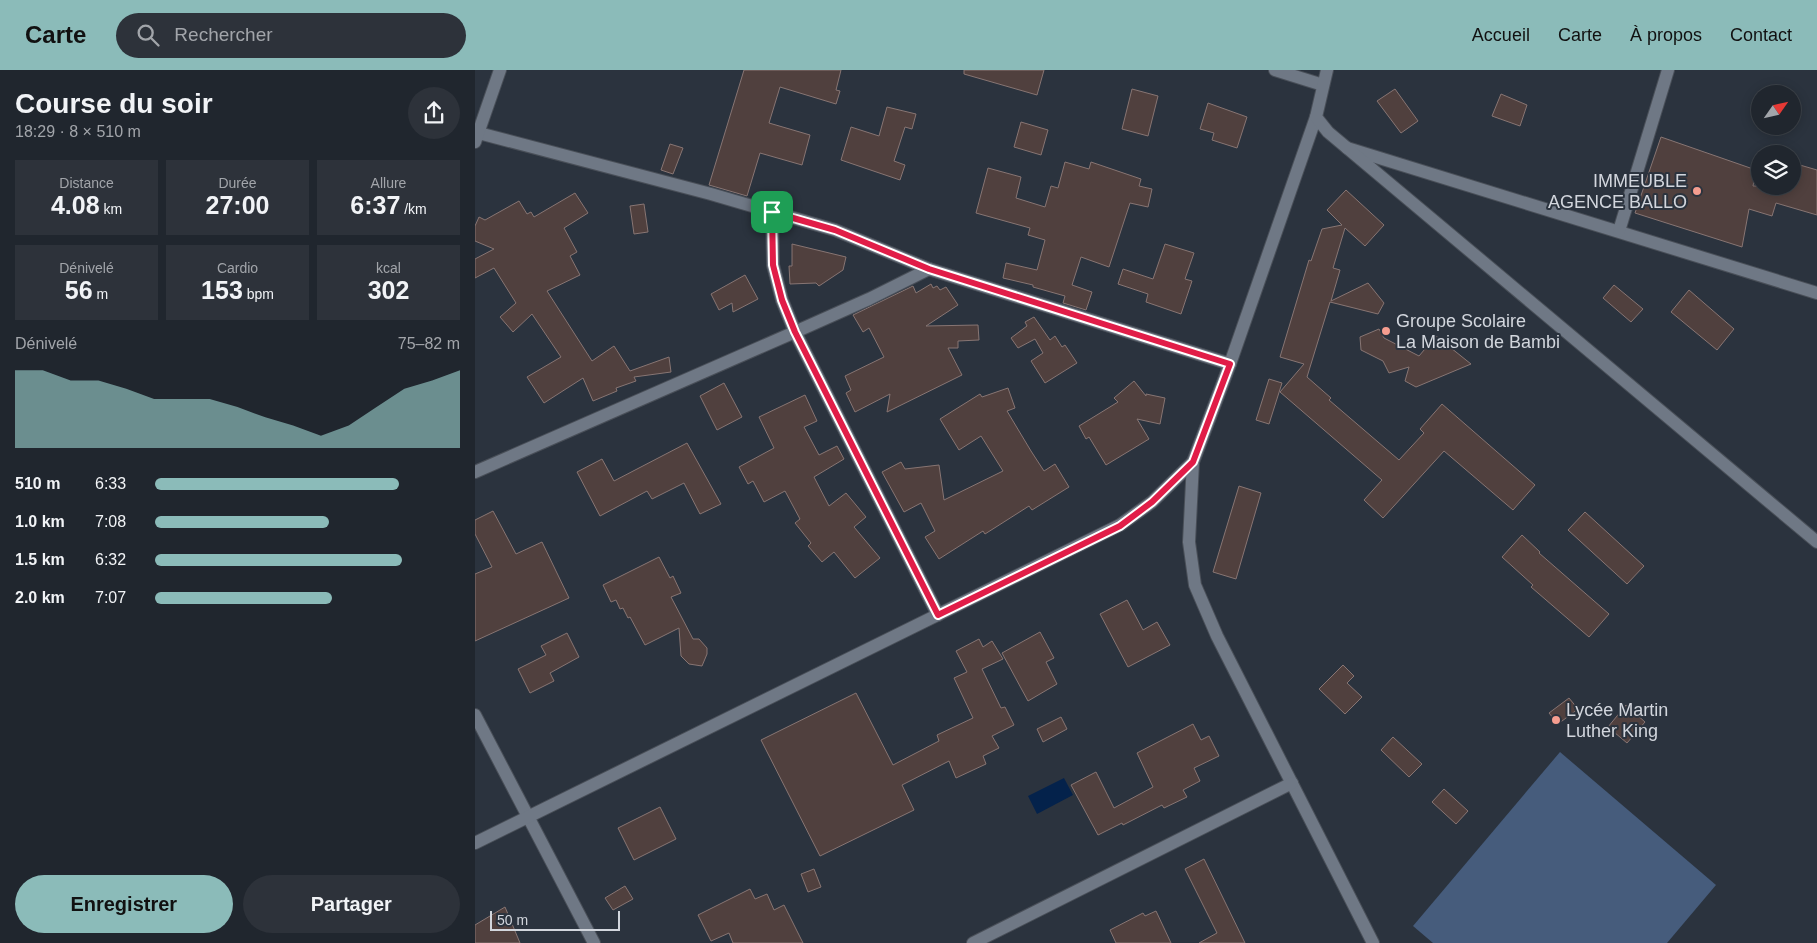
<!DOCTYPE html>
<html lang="fr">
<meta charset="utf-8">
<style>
body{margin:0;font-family:Arial,sans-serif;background:#2d323a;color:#f1f3f6;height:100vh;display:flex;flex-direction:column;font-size:19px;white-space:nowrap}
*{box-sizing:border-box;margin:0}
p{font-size:16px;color:#a2a5aa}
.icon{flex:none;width:28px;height:28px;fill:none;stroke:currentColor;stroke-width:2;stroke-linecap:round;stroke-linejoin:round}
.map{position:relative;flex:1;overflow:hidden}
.details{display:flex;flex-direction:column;background:#20262e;width:475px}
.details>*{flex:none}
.needle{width:32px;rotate:56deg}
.fabs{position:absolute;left:1276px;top:15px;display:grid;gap:10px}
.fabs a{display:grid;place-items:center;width:50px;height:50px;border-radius:50%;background:#20262e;box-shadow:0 2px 12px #0003,0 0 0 1px #3d434a;font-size:25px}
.scale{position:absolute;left:15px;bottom:12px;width:130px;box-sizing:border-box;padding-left:5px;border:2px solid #d2d6dd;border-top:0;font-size:14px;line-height:18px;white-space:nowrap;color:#d2d6dd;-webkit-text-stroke:4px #2b333e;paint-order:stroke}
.pin{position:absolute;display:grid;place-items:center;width:42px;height:42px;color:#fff;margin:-21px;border-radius:10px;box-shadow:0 2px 8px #0006}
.round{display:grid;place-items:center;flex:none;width:52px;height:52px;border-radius:26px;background:#2d323a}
.summary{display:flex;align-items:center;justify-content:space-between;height:85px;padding:0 15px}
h1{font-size:28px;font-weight:700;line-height:38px}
.metrics{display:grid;grid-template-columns:repeat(3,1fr);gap:8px;height:85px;padding:5px 15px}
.metrics div{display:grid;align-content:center;border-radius:0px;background:#2d323a;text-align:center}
.metrics b{font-size:25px;font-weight:700}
.metrics small{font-size:14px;font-weight:400}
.metrics p{font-size:14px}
.chart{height:140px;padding:10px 15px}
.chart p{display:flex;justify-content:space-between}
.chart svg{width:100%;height:90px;margin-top:5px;fill:#8bbbb9;opacity:.7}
.action{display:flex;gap:10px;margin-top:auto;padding:10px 15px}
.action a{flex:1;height:58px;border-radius:30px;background:#8bbbb9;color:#111;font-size:20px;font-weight:700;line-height:58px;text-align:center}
.action a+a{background:#2d323a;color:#f1f3f6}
ul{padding:0 15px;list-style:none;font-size:16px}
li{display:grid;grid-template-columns:80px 60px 1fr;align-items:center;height:38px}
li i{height:12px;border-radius:6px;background:#8bbbb9}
header{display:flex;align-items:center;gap:30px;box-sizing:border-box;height:70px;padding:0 25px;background:#8bbbb9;color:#111}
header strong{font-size:24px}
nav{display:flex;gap:28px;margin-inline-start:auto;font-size:18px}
.search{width:350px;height:45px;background:#2d323a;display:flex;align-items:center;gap:12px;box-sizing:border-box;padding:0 18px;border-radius:28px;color:#a2a5aa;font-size:19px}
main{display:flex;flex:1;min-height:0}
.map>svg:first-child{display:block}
.green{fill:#465c7c}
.water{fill:#04224b}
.building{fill:#50403e;stroke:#877573}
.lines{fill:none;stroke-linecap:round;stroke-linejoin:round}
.minor-casing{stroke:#494f58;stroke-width:14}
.tertiary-casing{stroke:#494f58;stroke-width:14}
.minor{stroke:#6f7885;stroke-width:12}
.tertiary{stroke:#6f7885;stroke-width:12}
.route-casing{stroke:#fff;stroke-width:10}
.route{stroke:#e11d48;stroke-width:6}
.poi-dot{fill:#f59d8f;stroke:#2b333e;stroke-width:2}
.labels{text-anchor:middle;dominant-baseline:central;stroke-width:4;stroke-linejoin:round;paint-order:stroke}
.poi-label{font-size:18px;fill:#d2d6dd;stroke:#2b333e;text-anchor:start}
</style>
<header>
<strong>Carte</strong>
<div class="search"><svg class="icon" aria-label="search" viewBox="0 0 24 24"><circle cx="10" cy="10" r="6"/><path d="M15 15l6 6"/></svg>Rechercher</div>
<nav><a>Accueil</a><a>Carte</a><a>À propos</a><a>Contact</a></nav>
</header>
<main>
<section class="details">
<div class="summary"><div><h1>Course du soir</h1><p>18:29 · 8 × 510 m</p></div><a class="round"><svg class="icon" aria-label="share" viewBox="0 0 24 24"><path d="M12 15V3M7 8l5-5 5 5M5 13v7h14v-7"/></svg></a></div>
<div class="metrics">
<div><p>Distance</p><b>4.08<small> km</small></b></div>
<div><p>Durée</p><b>27:00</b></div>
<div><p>Allure</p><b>6:37<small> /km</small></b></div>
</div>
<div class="metrics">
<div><p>Dénivelé</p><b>56<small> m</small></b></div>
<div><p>Cardio</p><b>153<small> bpm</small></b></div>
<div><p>kcal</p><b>302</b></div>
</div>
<div class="chart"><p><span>Dénivelé</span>75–82 m</p>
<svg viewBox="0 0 160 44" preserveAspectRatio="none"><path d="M0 44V6L10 6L20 11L30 11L40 15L50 20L60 20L70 20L80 24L90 29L100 33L110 38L120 33L130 24L140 15L150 11L160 6V44z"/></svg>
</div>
<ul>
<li><b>510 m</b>6:33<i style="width:80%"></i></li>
<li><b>1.0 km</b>7:08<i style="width:57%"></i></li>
<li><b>1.5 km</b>6:32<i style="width:81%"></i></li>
<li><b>2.0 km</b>7:07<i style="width:58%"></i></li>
</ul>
<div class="action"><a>Enregistrer</a><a>Partager</a></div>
</section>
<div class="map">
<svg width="1342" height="873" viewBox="0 0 1342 873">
<rect width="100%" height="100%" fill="#2b333e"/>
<path class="green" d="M1085 682 1241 815 1192 873H958L938 856Z"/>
<path class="water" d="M589 708 598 725 562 744 553 726Z"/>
<g class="building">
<path d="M269 0H366L361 20 365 21 361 34 305 17 294 53 335 65 327 95 285 83 272 126 234 115Z"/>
<path d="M489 0H569L562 25 489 4Z"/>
<path d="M657 19 683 26 673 66 647 59Z"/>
<path d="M920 19 943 51 926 63 902 31Z"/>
<path d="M1026 24 1052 35 1045 56 1017 46Z"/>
<path d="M733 33 772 47 762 78 737 70 739 63 725 59Z"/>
<path d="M412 37 441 44 437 59 430 57 419 91 430 95 425 110 366 90 376 57 404 66Z"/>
<path d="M546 52 573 60 566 85 539 77Z"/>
<path d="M1186 67 1281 100 1278 116H1318V93L1342 100V145L1301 133 1297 146 1274 139 1267 177 1160 143Z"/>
<path d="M195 74 208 78 198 104 186 100Z"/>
<path d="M590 92 614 99 616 92 666 109 664 116 677 119 673 137 655 133 634 197 606 187 597 215 617 222 611 240 588 233 590 226 558 217V215L528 208 531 193 562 200 570 170 553 165 555 158 501 143 513 98 546 107 541 128 570 137 576 116 583 118Z"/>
<path d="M871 120 909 155 890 176 870 158 858 198 865 200 856 231 893 213 909 233 903 244 855 232 832 307 856 328 854 330 924 390 949 363 945 359 967 334 1060 415 1038 440 969 381 908 448 889 430 907 410 805 322 829 294 805 287 834 190 836 191 847 159 867 155 852 140Z"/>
<path d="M100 123 113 143 89 158 102 182 95 186 105 205 72 221 117 291 139 276 155 301 194 287 196 302 159 307 161 311 141 318 142 321 118 331 108 308 69 333 52 307 86 287 57 244 38 262 25 247 41 233 19 198 0 208V189L19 179 0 171V156L4 147 10 150 44 131 52 144 56 142 59 147Z"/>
<path d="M169 134 173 162 159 164 155 136Z"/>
<path d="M317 174 371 187 368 200 344 216 341 213 315 214 314 196H317Z"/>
<path d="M690 174 719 183 710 209 717 211 706 244 671 232 673 224 643 214 648 199 678 209Z"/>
<path d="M270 205 283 229 258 242 257 233 244 240 236 224Z"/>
<path d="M456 214 458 218 462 216 465 220 471 217 483 235 451 256 503 255 504 270 483 271V278H473L487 305 412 342 415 324 380 342 371 323 376 320 370 306 409 287 394 258 388 262 378 245 438 216 441 223Z"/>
<path d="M1139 215 1168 239 1156 252 1128 228Z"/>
<path d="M1214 220 1259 259 1242 280 1196 242Z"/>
<path d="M559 247 575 270 580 266 587 277 590 275 602 293 570 313 556 291 568 283 560 269 543 278 536 268 552 256 550 252Z"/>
<path d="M904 259 909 268 944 286 961 266 996 294 941 317 930 311 934 297 914 303 908 291 886 280 885 267Z"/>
<path d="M794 309 807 313 794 354 781 350Z"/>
<path d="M659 311 671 326V324L690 328 685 354 662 349 674 369 631 395 614 367 611 369 604 356 643 332 639 328Z"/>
<path d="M249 313 267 347 242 360 225 326Z"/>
<path d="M533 318 540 338 532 341 556 381 569 401 580 394 594 417 557 440 554 436 510 464 508 461 464 489 450 467 460 461 446 433 429 442 407 402 426 392 430 399 464 395 469 430 528 401 506 366 484 380 465 349 505 324 507 327Z"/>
<path d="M330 325 342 351 329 357 344 385 362 376 369 389 339 407 354 436 371 423 391 447 379 457 405 488 380 508 359 482 347 492 333 476 336 473 320 453 325 449 310 421 289 432 278 411 273 414 264 397 299 378 284 347Z"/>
<path d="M212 373 246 434 225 444 209 413 177 429 172 421 125 446 102 402 127 389 139 411Z"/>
<path d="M764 416 786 423 761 509 738 502Z"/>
<path d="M18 441 41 484 67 472 94 528 0 571V504L17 497 0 464V450Z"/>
<path d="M1110 442 1169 496 1152 514 1093 460Z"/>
<path d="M1047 465 1065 482 1064 483 1134 544 1114 567 1056 517 1058 515 1027 487Z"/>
<path d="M184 487 195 508 198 506 206 523 196 527 218 569H224L232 578V584L227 596 214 594 206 586 204 558 170 575 155 547 153 548 148 538 145 539 141 530 136 532 128 515Z"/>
<path d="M652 530 668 560 682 552 695 575 653 597 625 544Z"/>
<path d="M565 562 579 588 571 592 582 614 553 631 527 583Z"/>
<path d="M92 563 104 587 75 603 79 611 55 623 43 599 71 585 66 576Z"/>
<path d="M504 569 508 577 517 571 528 589 507 599 526 638 530 637 539 655 517 666 524 678 508 686 511 694 481 708 474 691 427 715 439 740 345 786 286 670 381 623 418 695 464 671 462 665 498 648 479 608 492 602 481 581Z"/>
<path d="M868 595 879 606 872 613 887 627 870 644 844 619Z"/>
<path d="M1094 628 1103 639 1083 654 1074 643Z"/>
<path d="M1151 635 1170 652 1152 673 1133 657Z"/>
<path d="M586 647 592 659 568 672 562 659Z"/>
<path d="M718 654 726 670 734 666 744 686 719 698 725 711 708 720 712 727 689 738 687 735 648 755 647 753 623 765 596 715 621 702 639 738 678 717 662 683Z"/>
<path d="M918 667 947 694 934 707 906 680Z"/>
<path d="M969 719 993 741 981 754 957 732Z"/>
<path d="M185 737 201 769 159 790 143 758Z"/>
<path d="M729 789 770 873H724L742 863 710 799Z"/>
<path d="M339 799 346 817 333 822 326 804Z"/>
<path d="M150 816 158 829 138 840 130 828Z"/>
<path d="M275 819 280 829 292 824 299 840 309 835 328 873H258L254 863 236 871 223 845Z"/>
<path d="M30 837 45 873H0V855Z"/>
<path d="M681 841 696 873H641L635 860 668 843 670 846Z"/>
</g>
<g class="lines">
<defs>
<g id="minor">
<path d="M800 0 848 15"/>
<path d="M841 47 755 294 718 392 714 472 720 515 742 566 898 873"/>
<path d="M0 62 236 124 360 160 454 199 755 294"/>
<path d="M0 72 25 0"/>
<path d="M872 78 1342 223"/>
<path d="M297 142 298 195 307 230 320 262 394 229 454 199"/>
<path d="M1144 161 1193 0"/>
<path d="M0 402 320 262 463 545"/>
<path d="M0 645 119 873"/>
<path d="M0 773 645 455 677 432 718 392"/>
<path d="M498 873 817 713"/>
</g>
<path id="tertiary" d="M852 0 841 47 853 62 1342 472"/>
</defs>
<use href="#minor" class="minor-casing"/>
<use href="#tertiary" class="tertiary-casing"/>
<use href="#minor" class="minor"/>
<use href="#tertiary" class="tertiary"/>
</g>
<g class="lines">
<defs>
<path id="route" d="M297 142 360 160 454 199 755 294 718 392 677 432 645 456 463 545 320 262 307 230 298 195Z"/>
</defs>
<use href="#route" class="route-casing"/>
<use href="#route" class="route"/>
</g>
<g class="poi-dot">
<circle cx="1222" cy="121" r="5"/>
<circle cx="911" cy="261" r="5"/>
<circle cx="1081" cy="650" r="5"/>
</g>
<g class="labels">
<g class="poi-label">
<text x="1212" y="111" text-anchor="end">IMMEUBLE<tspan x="1212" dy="21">AGENCE BALLO</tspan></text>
<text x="921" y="251">Groupe Scolaire<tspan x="921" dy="21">La Maison de Bambi</tspan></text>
<text x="1091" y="640">Lycée Martin<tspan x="1091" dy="21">Luther King</tspan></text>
</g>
</g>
</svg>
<div class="fabs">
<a><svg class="needle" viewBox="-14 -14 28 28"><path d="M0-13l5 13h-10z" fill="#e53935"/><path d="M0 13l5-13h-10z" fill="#a2a5aa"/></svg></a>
<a><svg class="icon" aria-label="layers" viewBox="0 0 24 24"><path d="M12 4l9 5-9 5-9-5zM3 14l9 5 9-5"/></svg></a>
</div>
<div class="scale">50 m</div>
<div class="pin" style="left:297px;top:142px;background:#1e9e55"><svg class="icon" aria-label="arrive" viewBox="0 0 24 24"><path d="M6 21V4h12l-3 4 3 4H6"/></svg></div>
</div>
</main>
